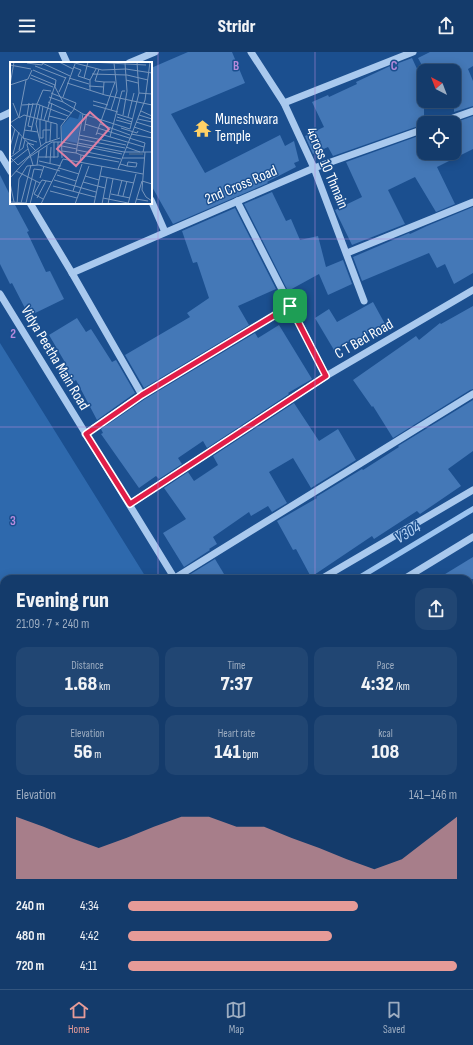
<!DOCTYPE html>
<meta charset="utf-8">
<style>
body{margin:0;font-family:"Sofia Sans Condensed",sans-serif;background:#214673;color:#f1f3f6;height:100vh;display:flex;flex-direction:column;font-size:15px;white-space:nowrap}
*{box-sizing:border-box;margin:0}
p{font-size:13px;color:#9dadc1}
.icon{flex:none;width:22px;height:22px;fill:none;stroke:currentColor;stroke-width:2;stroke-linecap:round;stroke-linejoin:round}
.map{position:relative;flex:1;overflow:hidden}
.panel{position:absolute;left:0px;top:523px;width:473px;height:414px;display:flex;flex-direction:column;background:#143b6b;border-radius:12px 12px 0 0;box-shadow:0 2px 10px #0003,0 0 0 1px #33557e}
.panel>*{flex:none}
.needle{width:26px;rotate:318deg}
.tools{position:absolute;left:417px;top:12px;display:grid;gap:8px}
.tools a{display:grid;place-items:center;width:44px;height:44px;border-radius:8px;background:#143b6b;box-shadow:0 2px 10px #0003,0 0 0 1px #33557e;font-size:20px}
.pin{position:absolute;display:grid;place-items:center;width:34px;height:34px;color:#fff;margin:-17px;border-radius:8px;box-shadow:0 2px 6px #0006}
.round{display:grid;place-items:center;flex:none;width:42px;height:42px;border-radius:12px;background:#214673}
.overview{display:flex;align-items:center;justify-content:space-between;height:68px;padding:0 16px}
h1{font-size:22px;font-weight:800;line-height:30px}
.figures{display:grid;grid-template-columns:repeat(3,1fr);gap:6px;height:68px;padding:4px 16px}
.figures div{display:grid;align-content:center;border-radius:10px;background:#214673;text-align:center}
.figures b{font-size:20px;font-weight:800}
.figures small{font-size:11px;font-weight:400}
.figures p{font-size:11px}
.chart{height:112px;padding:8px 16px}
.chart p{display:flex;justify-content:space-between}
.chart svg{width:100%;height:72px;margin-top:4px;fill:#e69b98;opacity:.7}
ul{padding:0 16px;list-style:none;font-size:13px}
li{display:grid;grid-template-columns:64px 48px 1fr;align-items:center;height:30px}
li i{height:10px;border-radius:5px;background:#e69b98}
header{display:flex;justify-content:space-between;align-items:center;height:52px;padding:0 16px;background:#143b6b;font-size:18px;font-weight:800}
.dock{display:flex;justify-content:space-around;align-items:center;height:56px;border-top:1px solid #33557e;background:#143b6b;font-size:11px;color:#9dadc1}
.dock a{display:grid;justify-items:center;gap:2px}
.dock .selected{color:#e69b98}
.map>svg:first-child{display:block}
.green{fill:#2e69ad}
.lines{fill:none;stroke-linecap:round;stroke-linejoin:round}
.stream{stroke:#9cc4f0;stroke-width:5.5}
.building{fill:#4478b7}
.minor{stroke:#a9c9ee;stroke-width:7}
.major{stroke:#f0f6ff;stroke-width:10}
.route-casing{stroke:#fff;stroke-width:8}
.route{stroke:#e11d48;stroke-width:5}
.grid{fill:none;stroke:#b68bdc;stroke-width:1;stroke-opacity:0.55}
.labels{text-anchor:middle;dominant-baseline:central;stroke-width:3;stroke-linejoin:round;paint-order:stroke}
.poi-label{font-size:15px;fill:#fff;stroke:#1b4f8f;text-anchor:start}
.street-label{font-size:15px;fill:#fff;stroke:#1b4f8f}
.water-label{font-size:16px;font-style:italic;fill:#b5d3f5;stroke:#1b4f8f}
.inset-river{fill:none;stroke:#3c6290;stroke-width:2}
.inset-road{fill:none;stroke:#7695bc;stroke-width:1}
.view{fill:#dd80a5;fill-opacity:0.15;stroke:#dd80a5;stroke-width:2}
.inset-edge{fill:none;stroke:#fff;stroke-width:2}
.grid-label{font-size:13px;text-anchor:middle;font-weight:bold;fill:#b68bdc;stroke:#1b4f8f;stroke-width:3;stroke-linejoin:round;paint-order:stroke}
</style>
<header><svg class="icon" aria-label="menu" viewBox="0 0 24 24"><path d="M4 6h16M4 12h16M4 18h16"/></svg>Stridr<svg class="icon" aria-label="share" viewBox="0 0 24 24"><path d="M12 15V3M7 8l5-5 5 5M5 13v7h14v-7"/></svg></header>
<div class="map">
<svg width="473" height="937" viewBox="0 0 473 937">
<rect width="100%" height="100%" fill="#1b4f8f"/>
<path class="green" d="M0 291 147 527H4V711L0 713Z"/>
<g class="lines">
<g class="stream">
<path d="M357 527 473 457"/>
<path d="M0 741 4 739"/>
</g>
</g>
<g class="building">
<path d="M188 0H232L245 31 171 62 205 121 280 83 285 94 294 89 299 109 294 111 296 115 267 130 268 131 173 172 151 133V16Z"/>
<path d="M430 0H473V14L468 17 473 29V54L454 60V19H425L418 6Z"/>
<path d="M412 6 424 32V72L333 104 328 95 313 102 305 84 324 75 312 50 328 43 329 45 357 32 356 30 388 15Z"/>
<path d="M473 64V97L437 115 455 152 436 160 415 125 388 138 405 172 352 193 335 158 362 145 346 110 424 82V101H454V71Z"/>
<path d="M0 123 11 145V151H14L29 179 27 180 46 220 50 219 64 247 29 264 12 231 10 232 0 212Z"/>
<path d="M272 140 286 169 291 167 300 188 318 184 326 215 343 208 352 232 328 243 319 222 288 239 244 152Z"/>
<path d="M473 155V221L454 232 445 212 437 216 429 201 362 229 353 205 409 181 410 182 427 174Z"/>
<path d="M235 156 276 237 238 254 249 273 144 336 125 303 190 265 187 261 209 246 197 210 193 211 182 179Z"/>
<path d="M373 250 385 272 356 288 355 286 334 298 315 266 329 257 337 270Z"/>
<path d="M473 254V337L470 338 393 386 373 354 372 355 353 328 416 284 419 288 440 271 441 272Z"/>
<path d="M77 266 86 280 91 277 112 310 116 308 135 341 97 368 76 328 73 330 63 314 66 312 49 283Z"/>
<path d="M279 273 312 327 288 341 289 342 207 396 203 389 178 406 182 412 159 427 156 424 139 436 101 382 103 381 101 377 145 347 255 281 258 286Z"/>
<path d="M473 348V399L448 417 461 434 420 462 417 459 374 487 372 484 311 525 296 497 293 498 277 469 317 446 316 445 362 417 363 418 399 395 398 394Z"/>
<path d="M294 351 319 389 338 377 356 408 311 436 293 406 269 420 287 451 272 460 268 454 251 464 249 460 213 485 217 492 209 497 210 498 184 515 163 481 186 467 164 436 188 420 194 429 218 413 213 404Z"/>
<path d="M473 505V527H437Z"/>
<path d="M215 507 227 527H191L189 523Z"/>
</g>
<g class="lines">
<g class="minor">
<path d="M62 0 67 11"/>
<path d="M251 0 284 51 314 116 364 249"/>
<path d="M129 11 155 0"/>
<path d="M284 51 413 0"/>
<path d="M0 65 11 60"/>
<path d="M439 71 473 59"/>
<path d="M0 102 11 120"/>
<path d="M151 148 165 180"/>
<path d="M237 149 326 324"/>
<path d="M30 151 72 221 142 343"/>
<path d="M347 201 473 150"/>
<path d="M72 221 314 116 424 77"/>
<path d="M0 242 175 527"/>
<path d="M85 382 142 343 290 254"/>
<path d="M130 452 326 324 473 238"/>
<path d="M175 526 473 342"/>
<path d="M321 527 473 438"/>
<path d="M404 527 473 485"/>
<path d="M469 593 473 590"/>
<path d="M469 664 473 661"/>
<path d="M0 755 4 753"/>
<path d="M0 797 4 802"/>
<path d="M469 807 473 814"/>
<path d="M0 910 4 915"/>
<path d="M20 933 23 937"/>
<path d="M110 933 113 937"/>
</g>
<g class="major">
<path d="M469 835 473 833"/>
<path d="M469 868 473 866"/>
<path d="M283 937 291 933"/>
<path d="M350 937 357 933"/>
</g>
</g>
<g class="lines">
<defs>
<path id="route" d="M290 254 326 324 130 452 86 382 142 343Z"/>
</defs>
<use href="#route" class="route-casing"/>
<use href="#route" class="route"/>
</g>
<path class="grid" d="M158 0V527M315 0V527M0 187H473M0 375H473M0 562H4M469 562H473M0 750H4M469 750H473M158 933V937M315 933V937"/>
<defs>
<symbol id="temple-bare" viewBox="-9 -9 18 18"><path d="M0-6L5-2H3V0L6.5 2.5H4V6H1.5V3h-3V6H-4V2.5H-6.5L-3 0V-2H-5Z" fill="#ffd166" stroke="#1b4f8f" stroke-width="2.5" paint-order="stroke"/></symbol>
</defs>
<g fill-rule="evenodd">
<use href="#temple-bare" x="190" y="64" width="25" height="25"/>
</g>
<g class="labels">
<g class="poi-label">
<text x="215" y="67">Muneshwara<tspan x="215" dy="17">Temple</tspan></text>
</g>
<g class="street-label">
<text transform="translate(327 116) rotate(67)">4cross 10 Thmain</text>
<text transform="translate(241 133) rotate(-23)">2nd Cross Road</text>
<text transform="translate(364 287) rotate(-30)">C T Bed Road</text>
<text transform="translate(55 306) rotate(59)">Vidya Peetha Main Road</text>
</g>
<g class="water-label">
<text transform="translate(408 481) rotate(-31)">V304</text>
</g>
</g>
<g transform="translate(10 10)">
<rect width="142" height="142" fill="#1b4f8f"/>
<path d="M70 51 72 52 67 81 52 78V64L60 55 68 57Z" fill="#2e69ad"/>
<path class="inset-river" d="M119 92H133"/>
<path class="inset-road" d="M30 0 60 14M49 0 63 7M61 0 92 8 116 7 142 11M80 0 136 3M17 1 32 3 34 0M0 3 21 7M25 4 56 16M63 5 71 8 68 14 80 18M89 7 85 19 94 20M23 8 46 18 45 25 53 40 73 52 66 91 71 93 70 101M82 12 117 13 138 18M21 13 45 23M20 16 43 25M59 16 79 22M74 16 78 0M116 18 128 21M57 21 95 33 142 43M0 23 4 0M0 23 18 17 22 8M79 24 94 25M80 28V18L86 7M49 30 56 15M41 31 66 41 64 46M129 31 142 32M39 35 53 40M53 35 65 2M83 39 98 43M38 40 62 51M3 41 9 56 14 53 47 62V76M12 43 27 42 58 54M30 43 26 62 31 84M83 43 108 50M101 48 107 29 104 1M131 49 142 54M73 52 120 67 129 31 127 0M107 52 123 57M113 53 117 29 115 1M129 53 142 57M17 54 13 76 27 80M17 54 19 41M39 54 55 58M107 55 122 60M118 55 124 31M30 57V76H33V68H40M31 57 33 44M128 57 142 60M34 58 45 23M106 58 121 62M38 59 42 41M126 60 142 65M0 61 9 55 16 18M0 62 26 89M75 62 135 81 133 90M90 62 120 73M22 65 18 64 23 41M124 65 142 71M111 66 127 71 128 69M14 68 28 70M21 69 27 42 33 28 41 29M74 69 77 52M87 71 134 85M121 72 142 76M69 73 116 83M86 73 105 20H94L93 33M100 75 112 29H115M69 77 115 86M40 79 41 60M36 81V59M68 81 114 90M52 84 67 87M0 85 5 67M116 85 130 90M9 88 12 75M67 88 111 97M52 89 66 91M114 90H142M135 90 132 128 136 135 142 139M3 92 9 70M71 93 109 100M0 95 8 103 35 81 50 76M1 95 13 86 15 78M28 95H48V80M36 96 37 84M44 96V80M52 96 51 64 65 46M112 96H135M29 99 51 104M0 101 18 87M40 101 41 85M110 102 114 103 117 104 126 105 127 101 118 100 117 104M23 103 17 83 18 81 24 83M27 103 29 89M142 103V129M49 106 69 112M108 107 135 38 140 0M6 109 30 121 32 118 42 120M47 113 66 119M75 114 89 118M90 114 124 121M0 116 18 96 42 80H52L112 92M30 116 34 104M44 118 86 130M73 120 95 126M0 121 4 140M30 121 24 132 33 137M43 124 85 135M40 129 67 136M63 129 72 102M101 132 120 136M108 133 112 118M113 134 117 119M27 136 36 119M93 136 118 141M126 137 138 139M0 140 16 141M11 141 21 103M16 141 24 107 32 108M7 142 9 117 17 104 29 103 50 109M20 142 26 119M31 142 53 97 133 112M65 142 79 104M84 142 92 104M92 142 97 116M98 142 103 117M118 142 126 112M125 142 132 119 142 122"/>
<path class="view" d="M80 50 99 67 66 104 47 87Z"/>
<rect width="142" height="142" class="inset-edge"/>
</g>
<g class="grid-label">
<text x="236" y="18">B</text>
<text x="394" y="18">C</text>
<text x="13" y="286">2</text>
<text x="13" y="473">3</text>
</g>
</svg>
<div class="tools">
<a><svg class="needle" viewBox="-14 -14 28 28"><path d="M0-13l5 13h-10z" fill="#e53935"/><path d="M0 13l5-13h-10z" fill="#9dadc1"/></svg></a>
<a><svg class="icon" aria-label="locate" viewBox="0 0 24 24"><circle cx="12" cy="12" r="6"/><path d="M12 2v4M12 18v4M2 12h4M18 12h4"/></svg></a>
</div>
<div class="pin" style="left:290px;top:254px;background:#1e9e55"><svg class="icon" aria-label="arrive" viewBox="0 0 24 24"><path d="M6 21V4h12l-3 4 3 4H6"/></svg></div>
<section class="panel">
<div class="overview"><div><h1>Evening run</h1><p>21:09 · 7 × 240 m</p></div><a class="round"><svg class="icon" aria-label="share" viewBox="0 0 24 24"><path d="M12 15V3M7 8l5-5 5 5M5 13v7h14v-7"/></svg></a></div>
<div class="figures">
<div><p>Distance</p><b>1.68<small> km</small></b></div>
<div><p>Time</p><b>7:37</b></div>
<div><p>Pace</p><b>4:32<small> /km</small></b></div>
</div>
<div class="figures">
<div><p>Elevation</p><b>56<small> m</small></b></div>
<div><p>Heart rate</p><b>141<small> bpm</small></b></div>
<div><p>kcal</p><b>108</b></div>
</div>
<div class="chart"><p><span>Elevation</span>141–146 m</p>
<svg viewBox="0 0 160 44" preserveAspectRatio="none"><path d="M0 44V6L10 12L20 19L30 25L40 19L50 12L60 6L70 6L80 12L90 12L100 19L110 25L120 32L130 38L140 32L150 19L160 6V44z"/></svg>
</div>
<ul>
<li><b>240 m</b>4:34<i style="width:70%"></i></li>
<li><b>480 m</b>4:42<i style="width:62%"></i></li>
<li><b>720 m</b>4:11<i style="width:100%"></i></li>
</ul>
</section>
</div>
<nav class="dock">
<a class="selected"><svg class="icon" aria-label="home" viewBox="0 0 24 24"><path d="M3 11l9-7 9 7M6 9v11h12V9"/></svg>Home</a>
<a><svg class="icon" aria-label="map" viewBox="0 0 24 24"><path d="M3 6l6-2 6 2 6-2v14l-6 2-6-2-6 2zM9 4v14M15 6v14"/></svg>Map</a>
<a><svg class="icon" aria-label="saved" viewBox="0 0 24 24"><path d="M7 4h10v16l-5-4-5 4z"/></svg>Saved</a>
</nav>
